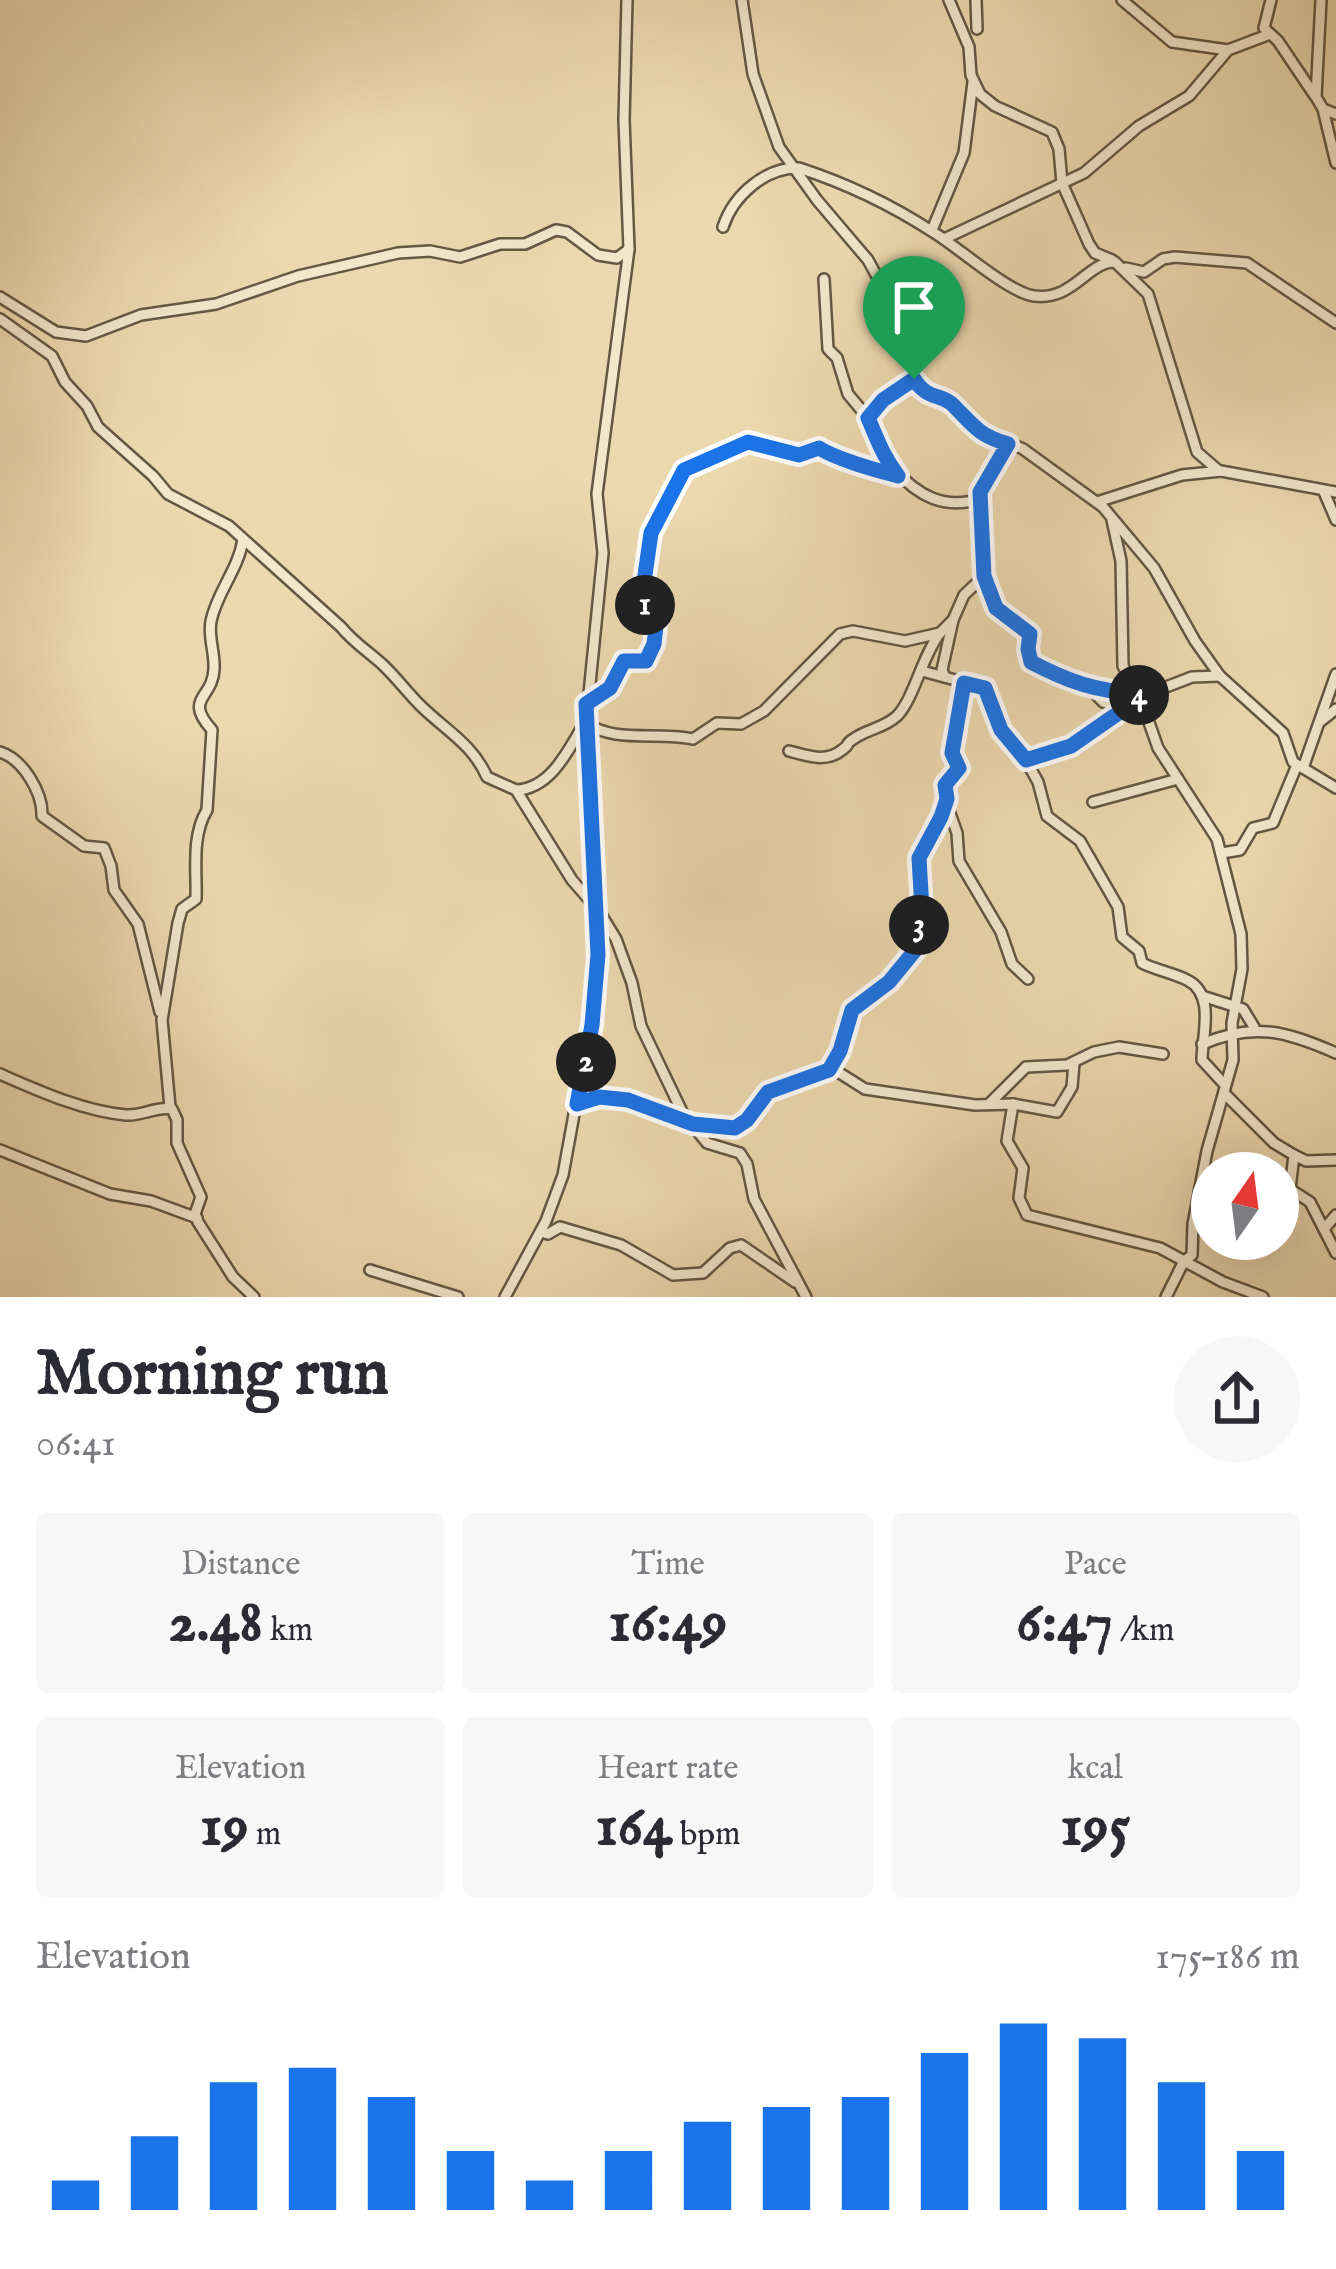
<!DOCTYPE html>
<meta charset="utf-8">
<style>
body{margin:0;font-family:"IM FELL English",serif;background:#f7f7f7;color:#2b2b33;height:100vh;display:flex;flex-direction:column;font-size:45px;white-space:nowrap}
*{box-sizing:border-box;margin:0}
p{font-size:39px;color:#7c7c81}
.icon{flex:none;width:66px;height:66px;fill:none;stroke:currentColor;stroke-width:2;stroke-linecap:round;stroke-linejoin:round}
.map{position:relative;height:1297px;overflow:hidden}
.panel{display:flex;flex-direction:column;background:#fff;flex:1}
.panel>*{flex:none}
.needle{width:78px;rotate:14deg}
.buttons{position:absolute;left:1191px;top:1152px;display:grid;gap:24px}
.buttons a{display:grid;place-items:center;width:108px;height:108px;border-radius:50%;background:#fff;box-shadow:0 12px 48px #0002;font-size:60px}
.pin{position:absolute;display:grid;place-items:center;width:102px;height:102px;color:#fff;margin:-123px -51px;border-radius:50% 50% 50% 0;rotate:-45deg;box-shadow:0 0 12px #0007}
.pin .icon{rotate:45deg}
.km{position:absolute;width:60px;height:60px;margin:-30px;border-radius:50%;background:#222;color:#fff;font-size:33px;line-height:60px;text-align:center}
.round{display:grid;place-items:center;flex:none;width:126px;height:126px;border-radius:63px;background:#f7f7f7}
.overview{display:flex;align-items:center;justify-content:space-between;height:204px;padding:0 36px}
h1{font-size:66px;font-weight:800;line-height:90px}
.metrics{display:grid;grid-template-columns:repeat(3,1fr);gap:18px;height:204px;padding:12px 36px}
.metrics div{display:grid;align-content:center;border-radius:12px;background:#f7f7f7;text-align:center}
.metrics b{font-size:60px;font-weight:800}
.metrics small{font-size:33px;font-weight:400}
.metrics p{font-size:33px}
.chart{height:336px;padding:24px 36px}
.chart p{display:flex;justify-content:space-between}
.chart svg{width:100%;height:216px;margin-top:12px;stroke:#1a73e8;stroke-width:6}
.map>svg:first-child{display:block}
.lines{fill:none;stroke-linecap:round;stroke-linejoin:round}
.minor-casing{stroke:#645744;stroke-width:14}
.minor{stroke:#f3e6cb;stroke-width:9}
.route-casing{stroke:#fff;stroke-width:24}
.route{stroke:#1a73e8;stroke-width:15}
</style>
<div class="map">
<svg width="1336" height="1297" viewBox="0 0 1336 1297">
<rect width="100%" height="100%" fill="#ecd8af"/>
<filter id="stains"><feTurbulence type="fractalNoise" baseFrequency=".00167" numOctaves="4"/><feColorMatrix values="0 0 0 0 .2 0 0 0 0 .09 0 0 0 0 .02 0 0 0 .5 -.17"/></filter>
<radialGradient id="worn" r=".72"><stop offset=".6" stop-color="#630" stop-opacity="0"/><stop offset="1" stop-color="#630" stop-opacity=".3"/></radialGradient>
<g class="lines">
<defs>
<g id="minor">
<path d="M742 0 753 74 779 147 817 200 868 260 912 341 916 384 935 399 948 400 970 426 1023 449 1103 507 1154 568 1195 641 1220 676 1283 733 1293 762 1336 788"/>
<path d="M949 0 969 47 971 75 980 94 995 106 1052 132 1059 149 1062 183 1089 244 1095 253 1112 260"/>
<path d="M976 0 977 29"/>
<path d="M1122 0 1172 42 1228 50"/>
<path d="M1271 0 1264 28 1278 41 1315 96"/>
<path d="M1321 0 1316 97 1323 109 1336 114"/>
<path d="M1323 109 1336 163"/>
<path d="M723 227C733 196 765 167 799 168 845 183 893 206 933 232 958 247 1009 293 1034 296 1074 301 1088 261 1115 262L1148 294 1197 452 1219 471"/>
<path d="M932 230 964 153 973 82"/>
<path d="M944 239 1084 173 1139 126 1189 96 1228 50 1270 34"/>
<path d="M1126 268 1144 272 1163 259 1175 257 1247 263 1336 323"/>
<path d="M824 279 828 349 837 358 848 394 868 418"/>
<path d="M0 297 56 332 86 336 141 315 216 304 298 276 398 253 430 251 460 257 500 244H525L556 230 567 232 598 255 617 258 629 249"/>
<path d="M0 319 52 356 65 382 87 406 98 427 153 476 168 494 229 526 341 627C354 643 369 652 383 665 398 679 409 695 423 708 447 731 473 745 487 777L516 790 572 880 599 911 616 939 632 983 641 1026 686 1120"/>
<path d="M914 379 883 400 868 418C874 431 876 442 881 455 884 463 888 463 894 469 918 496 944 510 980 499"/>
<path d="M1008 444C1001 458 989 469 983 484 977 495 982 509 982 521 983 567 982 612 1030 634L1028 649 1031 662 1063 680 1086 684 1103 702 1124 709"/>
<path d="M1324 492 1336 520"/>
<path d="M1097 502 1182 475 1221 471 1336 492"/>
<path d="M1112 520 1121 561 1123 666 1140 697 1158 748 1217 839 1241 934 1242 969 1232 1023 1233 1060 1207 1151 1193 1224 1192 1255 1184 1261 1166 1297"/>
<path d="M922 671 985 688 1001 730 1019 748 1038 782 1047 816 1080 841 1118 907 1122 937 1139 951 1142 963C1156 970 1173 973 1187 980 1216 994 1202 1036 1202 1060L1225 1085"/>
<path d="M945 677 942 670 953 620"/>
<path d="M1092 690 1138 693"/>
<path d="M586 704 610 688 624 661H646L657 621 643 600 646 556 655 523 684 471 748 442 798 455 819 448C833 457 844 456 858 461 872 466 883 472 898 476"/>
<path d="M1321 721 1336 709"/>
<path d="M789 751C808 756 826 763 842 750 853 742 842 746 855 738 868 729 884 728 897 716 914 699 922 656 940 633"/>
<path d="M0 752C23 759 43 793 42 816L84 846 104 848 111 866 114 890 138 924 160 1012"/>
<path d="M1026 761 1071 745 1140 697 1192 677 1220 676"/>
<path d="M1303 768 1336 674"/>
<path d="M516 790C551 789 569 749 585 722 614 744 658 731 693 739L717 723 741 724 764 711 840 634 853 631 905 641 940 633 953 620 964 595 984 576"/>
<path d="M946 802 957 833 959 861 1001 932 1012 964 1028 979"/>
<path d="M1093 802 1178 779"/>
<path d="M1222 853 1240 850 1253 828 1273 823 1297 765"/>
<path d="M1202 996 1243 1009 1254 1027"/>
<path d="M1202 1044C1254 1022 1285 1031 1336 1053"/>
<path d="M829 1070 840 1050 852 1010 889 982 918 946 922 902 918 889 922 875 920 854 943 812 945 785 959 768 953 753 964 683"/>
<path d="M0 1074C39 1091 83 1111 126 1115 143 1116 157 1106 172 1109L177 1120V1143L201 1197 195 1214 198 1222 233 1277 254 1297"/>
<path d="M1224 1093 1274 1143 1294 1155 1290 1189 1310 1202 1336 1253"/>
<path d="M990 1103 1026 1067 1067 1065 1094 1052 1119 1047 1163 1054"/>
<path d="M577 1104 599 1097 644 1104 663 1115 689 1121 707 1143 740 1153 747 1164 754 1199 806 1297"/>
<path d="M1013 1104 1057 1112 1072 1087 1074 1063"/>
<path d="M170 1107 162 1020 178 923 182 909 196 899C197 871 191 836 207 810L212 730C183 698 213 699 214 669 215 652 208 638 211 621 217 592 238 570 243 540"/>
<path d="M693 1123 735 1128 747 1120 768 1092 825 1070 838 1072 865 1089 975 1105 1013 1104 1007 1141 1023 1168 1019 1198 1027 1215 1160 1248 1223 1282 1263 1297"/>
<path d="M0 1150 110 1194 151 1201 197 1218"/>
<path d="M1294 1155 1306 1161 1336 1160"/>
<path d="M1324 1229 1336 1215"/>
<path d="M541 1232 548 1234 560 1227 621 1245 673 1275 703 1273 730 1248 741 1245 795 1282"/>
<path d="M370 1270 458 1297"/>
<path d="M505 1297 546 1221 563 1175 596 993 599 911 585 734 603 553 597 494 629 249 624 120 627 0"/>
</g>
</defs>
<use href="#minor" class="minor-casing"/>
<use href="#minor" class="minor"/>
</g>
<g class="lines">
<defs>
<path id="route" d="M914 379C928 401 941 393 953 405 974 426 978 435 1008 444L980 492 984 576 996 608 1030 634 1028 649 1031 662C1067 681 1097 692 1138 693L1140 698 1071 746 1026 760 1001 730 985 688 964 683 952 753 959 768 945 785 947 799 941 817 919 858 922 909 917 948 889 982 852 1010 840 1051 829 1070 768 1092 747 1120 735 1128 693 1124 628 1100 599 1097 577 1104 592 1025 598 955 586 704 610 688 624 661H646L654 644 657 618 642 596 651 533 684 470 748 442 799 455 819 448C838 460 876 470 898 476 882 454 879 443 868 418L883 400Z"/>
</defs>
<use href="#route" class="route-casing"/>
<use href="#route" class="route"/>
</g>
<rect width="100%" height="100%" filter="url(#stains)"/>
<rect width="100%" height="100%" fill="url(#worn)"/>
</svg>
<div class="buttons">
<a><svg class="needle" viewBox="-14 -14 28 28"><path d="M0-13l5 13h-10z" fill="#e53935"/><path d="M0 13l5-13h-10z" fill="#7c7c81"/></svg></a>
</div>
<div class="pin" style="left:914px;top:379px;background:#1e9e55"><svg class="icon" aria-label="arrive" viewBox="0 0 24 24"><path d="M6 21V4h12l-3 4 3 4H6"/></svg></div>
<b class="km" style="left:645px;top:605px">1</b>
<b class="km" style="left:586px;top:1062px">2</b>
<b class="km" style="left:919px;top:925px">3</b>
<b class="km" style="left:1139px;top:695px">4</b>
</div>
<section class="panel">
<div class="overview"><div><h1>Morning run</h1><p>06:41</p></div><a class="round"><svg class="icon" aria-label="share" viewBox="0 0 24 24"><path d="M12 15V3M7 8l5-5 5 5M5 13v7h14v-7"/></svg></a></div>
<div class="metrics">
<div><p>Distance</p><b>2.48<small> km</small></b></div>
<div><p>Time</p><b>16:49</b></div>
<div><p>Pace</p><b>6:47<small> /km</small></b></div>
</div>
<div class="metrics">
<div><p>Elevation</p><b>19<small> m</small></b></div>
<div><p>Heart rate</p><b>164<small> bpm</small></b></div>
<div><p>kcal</p><b>195</b></div>
</div>
<div class="chart"><p><span>Elevation</span>175–186 m</p>
<svg viewBox="0 0 160 44" preserveAspectRatio="none"><path d="M5 44V38M15 44V29M25 44V18M35 44V15M45 44V21M55 44V32M65 44V38M75 44V32M85 44V26M95 44V23M105 44V21M115 44V12M125 44V6M135 44V9M145 44V18M155 44V32"/></svg>
</div>
</section>
